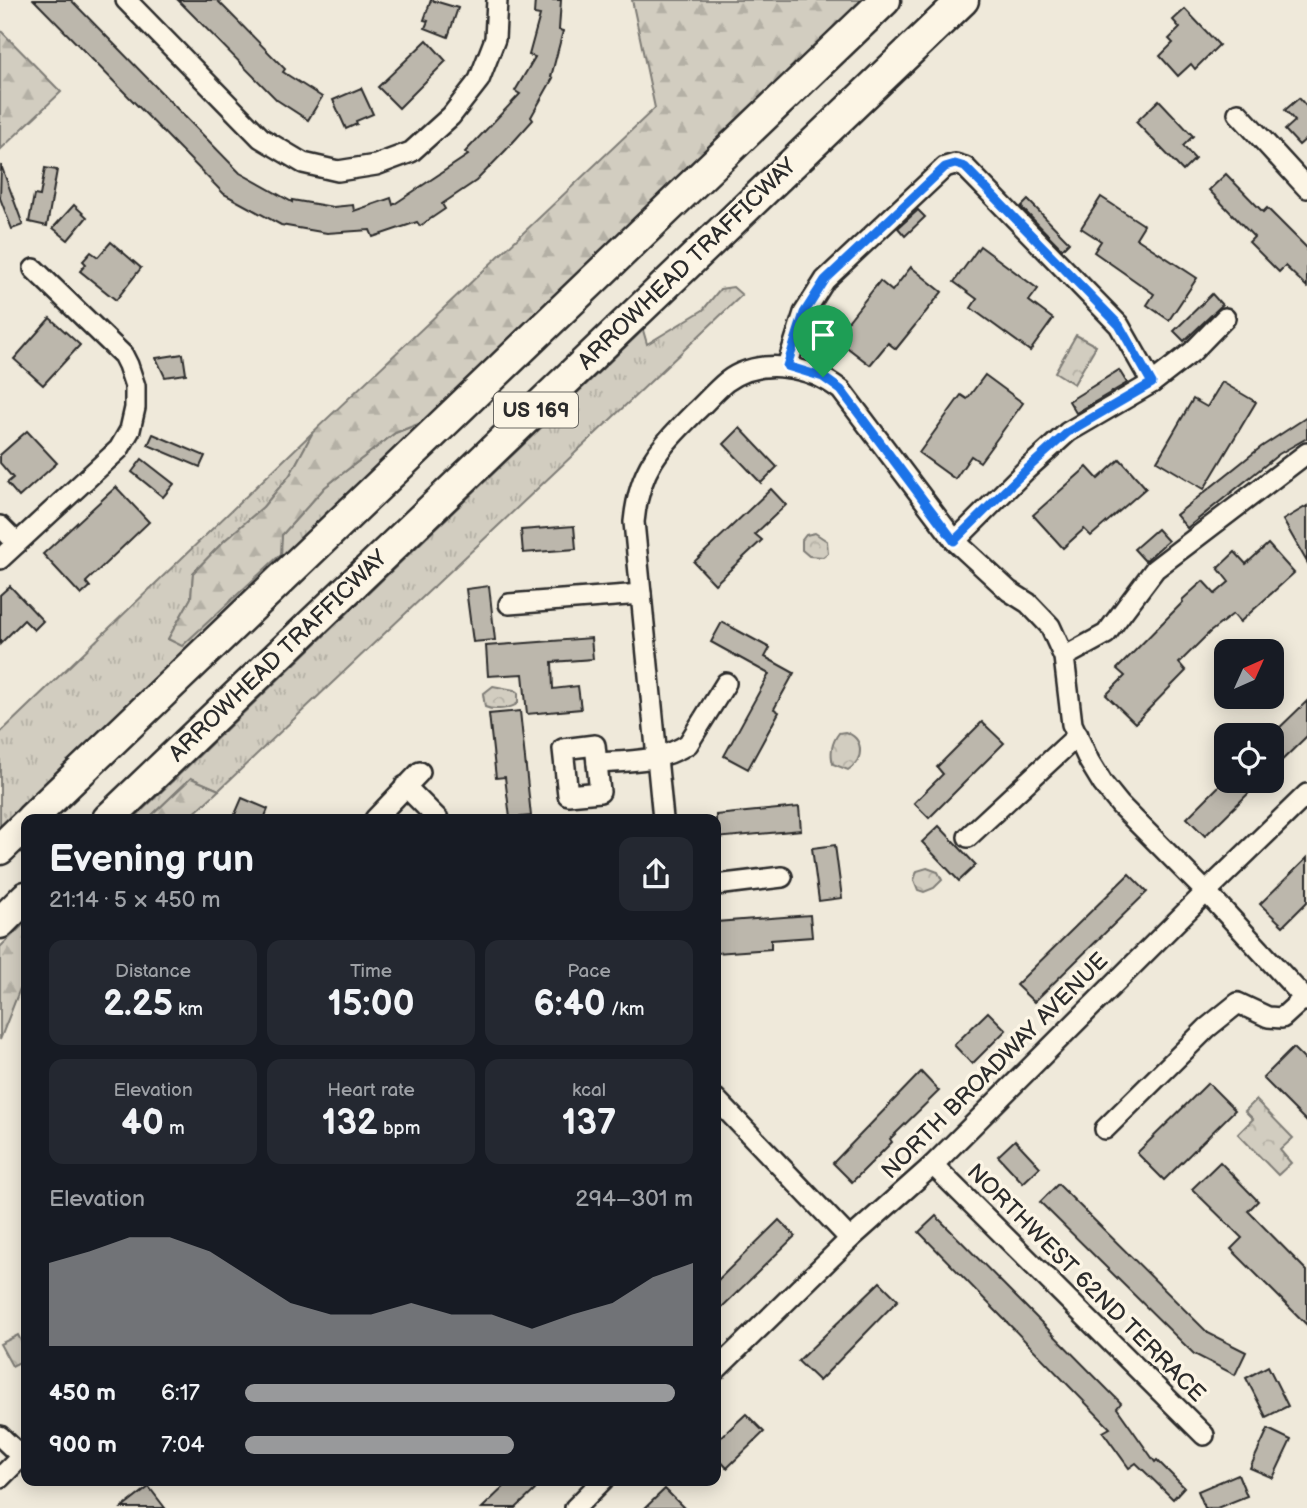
<!DOCTYPE html>
<meta charset="utf-8">
<style>
body{margin:0;font-family:"Balsamiq Sans",sans-serif;background:#242831;color:#f1f3f6;height:100vh;display:flex;flex-direction:column;font-size:26px;white-space:nowrap}
*{box-sizing:border-box;margin:0}
p{font-size:23px;color:#9ea1a6}
.icon{flex:none;width:38px;height:38px;fill:none;stroke:currentColor;stroke-width:2;stroke-linecap:round;stroke-linejoin:round}
.map{position:relative;flex:1;overflow:hidden}
.side{position:absolute;left:21px;top:814px;width:700px;height:672px;display:flex;flex-direction:column;background:#171b24;border-radius:14px;box-shadow:0 4px 18px #0003}
.side>*{flex:none}
.needle{width:46px;rotate:45deg}
.tools{position:absolute;left:1214px;top:639px;display:grid;gap:14px}
.tools a{display:grid;place-items:center;width:70px;height:70px;border-radius:14px;background:#171b24;box-shadow:0 4px 18px #0003;font-size:35px}
.pin{position:absolute;display:grid;place-items:center;width:60px;height:60px;color:#fff;margin:-72px -30px;border-radius:50% 50% 50% 0;rotate:-45deg;box-shadow:0 0 7px #0007}
.pin .icon{rotate:45deg}
.round{display:grid;place-items:center;flex:none;width:74px;height:74px;border-radius:14px;background:#242831}
.headline{display:flex;align-items:center;justify-content:space-between;height:119px;padding:0 28px}
h1{font-size:38px;font-weight:700;line-height:52px}
.stats{display:grid;grid-template-columns:repeat(3,1fr);gap:10px;height:119px;padding:7px 28px}
.stats div{display:grid;align-content:center;border-radius:14px;background:#242831;text-align:center}
.stats b{font-size:35px;font-weight:700}
.stats small{font-size:19px;font-weight:400}
.stats p{font-size:19px}
.chart{height:196px;padding:14px 28px}
.chart p{display:flex;justify-content:space-between}
.chart svg{width:100%;height:126px;margin-top:7px;fill:#98999b;opacity:.7}
ul{padding:0 28px;list-style:none;font-size:23px}
li{display:grid;grid-template-columns:112px 84px 1fr;align-items:center;height:52px}
li i{height:18px;border-radius:9px;background:#98999b}
.map>svg:first-child{display:block}
.grass{fill:url(#grass-tufts);stroke:#7e7c76;stroke-width:2}
.forest{fill:url(#forest-firs);stroke:#7e7c76;stroke-width:2}
.park{fill:url(#park-crowns);stroke:#7e7c76;stroke-width:2}
.building{fill:#bcb7ac;stroke:#2b2b2b;stroke-width:2}
.lines{fill:none;stroke-linecap:round;stroke-linejoin:round}
.minor-casing{stroke:#2b2b2b;stroke-width:24}
.highway-casing{stroke:#2b2b2b;stroke-width:35}
.minor{stroke:#fcf5e5;stroke-width:19}
.highway{stroke:#fcf5e5;stroke-width:30}
.route-casing{stroke:#fff;stroke-width:14}
.route{stroke:#1a73e8;stroke-width:9}
.labels{text-anchor:middle;dominant-baseline:central;stroke-width:7;stroke-linejoin:round;paint-order:stroke}
.shield{fill:#fcf5e5;stroke:#6a6863;stroke-width:2}
.shield-label{font-size:21px;font-weight:bold;fill:#2b2b2b}
.street-label{font-size:23px;fill:#2b2b2b;stroke:#fcf5e5}
</style>
<div class="map">
<svg width="1307" height="1508" viewBox="0 0 1307 1508">
<defs>
<pattern id="grass-tufts" width="24" height="20" patternUnits="userSpaceOnUse" patternTransform="scale(1.75)"><rect width="24" height="20" fill="#d2cdc0"/><path d="M3 7l-1-3M5 7V3M7 7l1-3M15 17l-1-3M17 17v-4M19 17l1-3" fill="none" stroke="#b4b0a5"/></pattern>
<pattern id="forest-firs" width="22" height="20" patternUnits="userSpaceOnUse" patternTransform="scale(1.75)"><rect width="22" height="20" fill="#d2cdc0"/><path d="M5 1l3.5 6h-7zM16 11l3.5 6h-7z" fill="#b4b0a5"/></pattern>
<pattern id="park-crowns" width="20" height="18" patternUnits="userSpaceOnUse" patternTransform="scale(1.75)"><rect width="20" height="18" fill="#d2cdc0"/><path d="M2 6a3 3 0 1 1 6 0M12 15a3 3 0 1 1 6 0" fill="none" stroke="#b4b0a5"/></pattern>
</defs>
<rect width="100%" height="100%" fill="#efe9da"/>
<filter id="ink" filterUnits="userSpaceOnUse"><feTurbulence type="fractalNoise" baseFrequency=".0143" numOctaves="2"/><feDisplacementMap in="SourceGraphic" scale="14" xChannelSelector="R" yChannelSelector="G"/><feConvolveMatrix kernelMatrix="1 2 1 2 8 2 1 2 1" color-interpolation-filters="sRGB"/></filter>
<g filter="url(#ink)">
<g class="grass">
<path d="M733 287 742 295 219 790 191 778 148 819H133L643 330 647 344 703 310 720 289Z"/>
<path d="M426 421 0 833V733L313 432 290 475 263 507 224 541 193 573 191 598 168 639 182 645 280 554 282 535 325 487 395 433Z"/>
</g>
<g class="forest">
<path d="M632 0H862L426 421 395 433 325 487 282 535 281 554 182 646 168 639 191 598 193 573 224 541 263 507 290 475 313 432 655 108Z"/>
<path d="M0 30 61 92 0 150Z"/>
<path d="M191 778 219 790 188 819H148Z"/>
<path d="M26 922V973L0 1040V947Z"/>
</g>
<g class="park">
<path d="M1076 335 1096 346 1074 384 1055 372Z"/>
<path d="M815 533 827 541 828 553 823 557 809 556 802 550V540L806 535Z"/>
<path d="M493 686 514 690 518 693V703C511 709 494 711 485 707L483 694Z"/>
<path d="M845 732C864 738 865 759 848 770L833 764C830 753 832 742 839 733Z"/>
<path d="M927 868 938 872 942 880 934 888 924 892 918 890 914 880 917 871Z"/>
<path d="M1256 1100 1293 1138 1280 1150 1291 1163 1278 1175 1238 1134 1253 1119 1245 1111Z"/>
<path d="M18 1335 26 1351V1359L12 1366 0 1344Z"/>
</g>
<g class="building">
<path d="M34 0H71L240 173 292 202V200L333 207 353 205 354 211 391 198 393 205 468 155 465 152 520 94 515 91 535 57 529 55 540 15 534 14 535 0H561L559 30 563 31 551 77 553 78 531 117 533 120 506 150 476 181 442 204 445 209 420 226 417 222 373 237 370 230 327 233 281 225 224 194Z"/>
<path d="M178 0H217L285 69 283 72 322 97 308 120 277 100Z"/>
<path d="M431 0 458 8 448 37 425 28 428 21 424 20Z"/>
<path d="M1185 9 1219 45 1195 69 1191 64 1178 76 1160 56 1173 43 1169 39 1180 28 1173 20Z"/>
<path d="M427 40 446 61 399 108 378 87Z"/>
<path d="M361 88 373 114 356 121 357 124 346 129 333 100Z"/>
<path d="M1299 98 1307 107V138L1299 145 1285 130 1295 121 1285 110Z"/>
<path d="M1159 100 1193 136 1183 146 1195 159 1183 171 1136 122Z"/>
<path d="M1 165 23 225 12 229 0 198Z"/>
<path d="M45 168 57 170 47 226 29 222 34 195 40 196Z"/>
<path d="M1226 174 1263 212 1267 208 1307 248V287L1285 266 1279 272 1249 242 1254 237 1209 190Z"/>
<path d="M1101 197 1144 225 1136 238 1197 278 1169 320 1147 305 1154 294 1094 252 1101 241 1081 228Z"/>
<path d="M1028 200 1069 242 1062 249 1021 207Z"/>
<path d="M74 205 87 217 68 240 53 228Z"/>
<path d="M918 210 925 217 905 236 898 228Z"/>
<path d="M111 242 141 268 116 300 80 271 86 264 83 261 91 252 98 257Z"/>
<path d="M980 246 1038 289 1029 301 1053 319 1030 351 971 308 977 299 954 282Z"/>
<path d="M911 267 942 292 896 349 888 343 870 365 835 338 880 281 892 291Z"/>
<path d="M1212 294 1222 305 1184 341 1174 331Z"/>
<path d="M50 318 80 345 43 385 14 359Z"/>
<path d="M183 354 186 374 165 377 156 358Z"/>
<path d="M1119 370 1127 383 1076 413 1069 401Z"/>
<path d="M985 375 1023 403 980 462 971 456 955 479 919 453 961 395 967 399Z"/>
<path d="M1222 382 1256 402 1204 489 1157 461 1193 399 1207 407Z"/>
<path d="M1307 417V438L1279 454 1187 528 1176 515 1261 447Z"/>
<path d="M740 428 777 467 761 483 724 444Z"/>
<path d="M27 431 57 463 19 497 7 483 13 478 0 463V455Z"/>
<path d="M153 434 205 456 200 467 148 445Z"/>
<path d="M142 459 174 484 163 497 132 472Z"/>
<path d="M1120 459 1146 488 1091 536 1084 529 1063 548 1033 515 1087 467 1098 479Z"/>
<path d="M116 487 149 522 86 582 90 587 81 595 43 554Z"/>
<path d="M771 489 786 505 755 534 762 540 715 584 694 562Z"/>
<path d="M1307 506V562L1283 520Z"/>
<path d="M574 526 576 549 523 553 521 530Z"/>
<path d="M1157 529 1168 541 1145 561 1134 549Z"/>
<path d="M1268 544 1294 573 1240 622 1233 614 1210 632 1179 663 1186 671 1135 723 1106 695 1125 676 1117 669 1183 602 1182 600 1203 581 1215 594 1229 582 1218 568 1235 552 1246 564Z"/>
<path d="M10 586 43 621 34 630 24 620 0 644V595Z"/>
<path d="M489 586 495 640 473 642 466 589Z"/>
<path d="M722 622 770 648 765 657 794 673 774 709 779 712 748 769 724 756 769 674 711 642Z"/>
<path d="M591 638 593 659 552 662 553 689 578 686 581 709 527 714 523 674 488 676 486 646Z"/>
<path d="M1307 701V736L1272 770V735Z"/>
<path d="M520 711 531 816 510 818 505 777 496 778 489 714Z"/>
<path d="M982 722 1004 743 929 818 914 803 943 774 937 767Z"/>
<path d="M1225 780H1262L1205 836 1187 818Z"/>
<path d="M242 798 268 809 264 819H233Z"/>
<path d="M799 807 801 830 716 838V815Z"/>
<path d="M939 826 976 865 959 881 922 842Z"/>
<path d="M835 845 842 898 819 901 812 848Z"/>
<path d="M1307 858V902L1283 926 1260 904Z"/>
<path d="M1129 874 1147 892 1034 1002 1016 985Z"/>
<path d="M810 915 812 937 771 940V949L716 953V922Z"/>
<path d="M988 1012 1006 1030 972 1064 954 1045Z"/>
<path d="M1293 1048 1307 1062V1122L1263 1078Z"/>
<path d="M921 1072 939 1091 890 1139 892 1142 852 1182 833 1163Z"/>
<path d="M1208 1083 1235 1110 1164 1180 1137 1153Z"/>
<path d="M1015 1140 1040 1167 1023 1183 998 1156Z"/>
<path d="M1220 1162 1258 1201 1248 1211 1307 1271V1325L1231 1249 1242 1238 1192 1189Z"/>
<path d="M1058 1184 1208 1333 1246 1352 1235 1375 1194 1354 1040 1202Z"/>
<path d="M936 1216 1121 1403 1117 1408 1155 1462 1157 1460 1184 1487 1173 1499 1136 1463 1129 1468 1103 1432 1110 1428 919 1232Z"/>
<path d="M779 1220 795 1236 716 1313V1282Z"/>
<path d="M880 1282 898 1300 819 1381 798 1361Z"/>
<path d="M1268 1366 1288 1406 1266 1417 1246 1378Z"/>
<path d="M746 1414 764 1432 727 1468 716 1456V1442Z"/>
<path d="M1268 1429 1291 1440 1273 1478 1250 1468Z"/>
<path d="M1238 1474 1247 1496 1217 1508H1205L1198 1491Z"/>
<path d="M511 1480H526L535 1490 516 1508H482Z"/>
<path d="M149 1487 165 1508H122Z"/>
<path d="M665 1489 684 1508H645Z"/>
</g>
<g class="lines">
<defs>
<g id="minor">
<path d="M126 0 261 138 303 163 338 171 376 165 411 152 451 116 479 80 495 39 497 0"/>
<path d="M1238 113 1307 188"/>
<path d="M787 366 804 313 825 280 945 167 955 164 965 167 1119 325 1152 383"/>
<path d="M0 526 17 543"/>
<path d="M955 541 1026 470 1068 432 1152 383 1192 352 1225 318"/>
<path d="M0 559 119 449 130 430 135 408V386L128 365 123 355 34 269"/>
<path d="M509 604 641 594"/>
<path d="M1064 657 1106 634 1155 569 1307 453"/>
<path d="M595 745 600 792 568 795 563 749Z"/>
<path d="M597 763C629 761 660 762 688 744L726 683"/>
<path d="M405 786 438 819"/>
<path d="M375 819 420 772"/>
<path d="M663 819 634 522C639 469 659 448 695 412 705 403 715 391 726 382 760 356 810 366 841 390L955 541 1009 591 1028 603 1050 626 1064 657 1072 724 1089 761 1103 784 1120 805 1212 898 1307 1001"/>
<path d="M968 837 1078 735"/>
<path d="M716 885 782 877"/>
<path d="M716 1099 850 1239"/>
<path d="M1105 1129 1207 1028 1238 1003 1268 1017 1282 1018 1304 998"/>
<path d="M933 1165 1204 1435"/>
<path d="M716 1370 850 1239 933 1165 1206 892 1307 794"/>
<path d="M0 1436 22 1457"/>
<path d="M0 1478 26 1452"/>
<path d="M575 1508 603 1480"/>
</g>
<g id="highway">
<path d="M31 819 885 0"/>
<path d="M108 819 963 0"/>
<path d="M0 849 26 824"/>
<path d="M0 923 26 897"/>
</g>
</defs>
<use href="#minor" class="minor-casing"/>
<use href="#highway" class="highway-casing"/>
<use href="#minor" class="minor"/>
<use href="#highway" class="highway"/>
</g>
</g>
<g class="lines" filter="url(#ink)">
<defs>
<path id="route" d="M955 164 965 167 1119 325 1152 383 1068 432 1026 470 954 541 841 390 823 377 787 366 804 313 825 280 945 167Z"/>
</defs>
<use href="#route" class="route-casing"/>
<use href="#route" class="route"/>
</g>
<g class="labels">
<rect class="shield" x="494" y="392.5" width="84" height="35" rx="5"/>
<g class="shield-label">
<text x="536" y="410">US 169</text>
</g>
<g class="street-label">
<text transform="translate(687 264) rotate(-44)">ARROWHEAD TRAFFICWAY</text>
<text transform="translate(278 656) rotate(-44)">ARROWHEAD TRAFFICWAY</text>
<text transform="translate(995 1066) rotate(-45)">NORTH BROADWAY AVENUE</text>
<text transform="translate(1086 1283) rotate(45)">NORTHWEST 62ND TERRACE</text>
</g>
</g>
</svg>
<div class="tools">
<a><svg class="needle" viewBox="-14 -14 28 28"><path d="M0-13l5 13h-10z" fill="#e53935"/><path d="M0 13l5-13h-10z" fill="#9ea1a6"/></svg></a>
<a><svg class="icon" aria-label="locate" viewBox="0 0 24 24"><circle cx="12" cy="12" r="6"/><path d="M12 2v4M12 18v4M2 12h4M18 12h4"/></svg></a>
</div>
<div class="pin" style="left:823px;top:377px;background:#1e9e55"><svg class="icon" aria-label="arrive" viewBox="0 0 24 24"><path d="M6 21V4h12l-3 4 3 4H6"/></svg></div>
<section class="side">
<div class="headline"><div><h1>Evening run</h1><p>21:14 · 5 × 450 m</p></div><a class="round"><svg class="icon" aria-label="share" viewBox="0 0 24 24"><path d="M12 15V3M7 8l5-5 5 5M5 13v7h14v-7"/></svg></a></div>
<div class="stats">
<div><p>Distance</p><b>2.25<small> km</small></b></div>
<div><p>Time</p><b>15:00</b></div>
<div><p>Pace</p><b>6:40<small> /km</small></b></div>
</div>
<div class="stats">
<div><p>Elevation</p><b>40<small> m</small></b></div>
<div><p>Heart rate</p><b>132<small> bpm</small></b></div>
<div><p>kcal</p><b>137</b></div>
</div>
<div class="chart"><p><span>Elevation</span>294–301 m</p>
<svg viewBox="0 0 160 44" preserveAspectRatio="none"><path d="M0 44V15L10 11L20 6L30 6L40 11L50 20L60 29L70 33L80 33L90 29L100 33L110 33L120 38L130 33L140 29L150 20L160 15V44z"/></svg>
</div>
<ul>
<li><b>450 m</b>6:17<i style="width:96%"></i></li>
<li><b>900 m</b>7:04<i style="width:60%"></i></li>
</ul>
</section>
</div>
